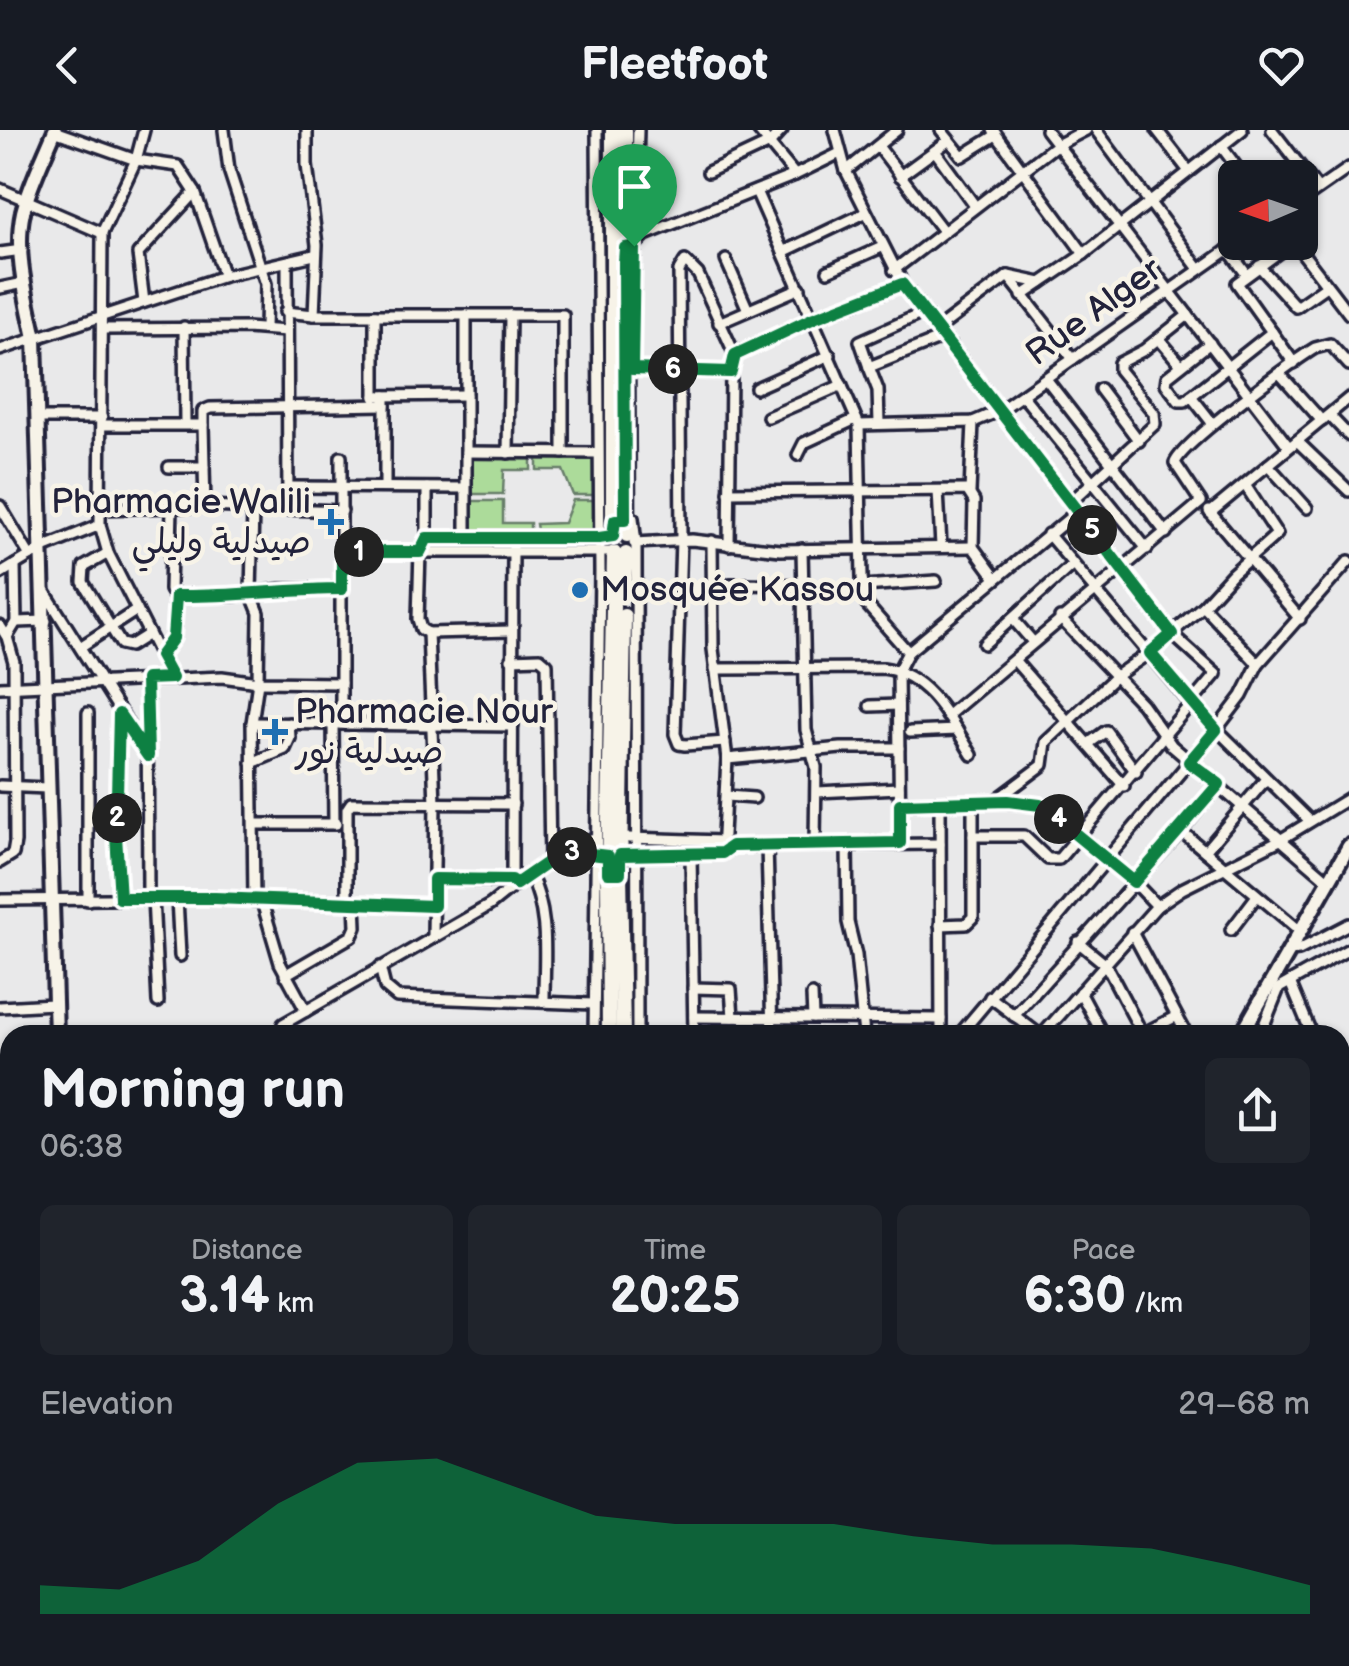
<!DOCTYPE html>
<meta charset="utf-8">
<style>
body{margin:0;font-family:"Balsamiq Sans","Playpen Sans Arabic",sans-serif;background:#20242c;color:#f1f3f6;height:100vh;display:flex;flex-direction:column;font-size:38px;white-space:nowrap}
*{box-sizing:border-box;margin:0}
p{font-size:32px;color:#9ea1a6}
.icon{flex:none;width:55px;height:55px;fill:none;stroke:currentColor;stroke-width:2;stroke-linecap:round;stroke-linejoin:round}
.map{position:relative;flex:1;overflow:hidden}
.details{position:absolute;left:0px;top:895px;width:1350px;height:642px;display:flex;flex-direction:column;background:#171b24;border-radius:30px 30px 0 0;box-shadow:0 2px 8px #0004}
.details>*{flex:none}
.needle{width:65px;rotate:268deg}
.buttons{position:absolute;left:1218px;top:30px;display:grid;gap:20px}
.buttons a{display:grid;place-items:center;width:100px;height:100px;border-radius:15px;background:#171b24;box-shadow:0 2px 8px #0004;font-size:50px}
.pin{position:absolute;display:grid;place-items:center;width:85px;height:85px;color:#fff;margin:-102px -42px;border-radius:50% 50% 50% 0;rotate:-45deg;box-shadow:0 0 10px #0007}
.pin .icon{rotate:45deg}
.km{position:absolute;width:50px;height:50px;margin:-25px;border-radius:50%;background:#222;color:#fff;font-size:28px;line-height:50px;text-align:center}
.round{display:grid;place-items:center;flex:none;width:105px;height:105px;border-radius:15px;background:#20242c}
.summary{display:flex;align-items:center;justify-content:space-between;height:170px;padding:0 40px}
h1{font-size:55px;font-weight:700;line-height:75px}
.figures{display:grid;grid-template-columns:repeat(3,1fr);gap:15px;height:170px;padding:10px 40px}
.figures div{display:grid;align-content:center;border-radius:15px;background:#20242c;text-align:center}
.figures b{font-size:50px;font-weight:700}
.figures small{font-size:28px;font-weight:400}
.figures p{font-size:28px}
.chart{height:280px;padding:20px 40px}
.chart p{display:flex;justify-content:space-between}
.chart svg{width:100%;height:180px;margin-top:10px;fill:#0b8043;opacity:.7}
header{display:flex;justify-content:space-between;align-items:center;height:130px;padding:0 40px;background:#171b24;font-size:45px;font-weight:700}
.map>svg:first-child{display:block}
.green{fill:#acdb9a;stroke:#677e6a;stroke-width:2.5}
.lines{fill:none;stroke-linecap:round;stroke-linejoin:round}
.street-casing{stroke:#22223b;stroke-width:16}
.secondary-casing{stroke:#22223b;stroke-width:20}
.primary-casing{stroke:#22223b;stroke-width:21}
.street{stroke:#f7f3e8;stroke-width:9}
.secondary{stroke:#f7f3e8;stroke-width:12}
.primary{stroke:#f7f3e8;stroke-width:14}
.route-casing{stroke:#fff;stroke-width:20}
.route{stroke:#0b8043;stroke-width:12}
.poi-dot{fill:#1f6fb2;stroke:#f7f3e8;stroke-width:4}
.labels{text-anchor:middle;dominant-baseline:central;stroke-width:9;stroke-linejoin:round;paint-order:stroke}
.street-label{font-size:35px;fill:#22223b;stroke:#f7f3e8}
.poi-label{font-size:35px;fill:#22223b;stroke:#f7f3e8;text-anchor:start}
</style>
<header><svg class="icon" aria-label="back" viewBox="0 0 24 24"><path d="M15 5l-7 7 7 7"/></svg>Fleetfoot<svg class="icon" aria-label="heart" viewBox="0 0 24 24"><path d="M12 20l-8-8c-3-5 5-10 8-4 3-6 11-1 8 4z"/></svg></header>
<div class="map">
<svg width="1349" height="1536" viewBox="0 0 1349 1536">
<rect width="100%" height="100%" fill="#e9e9ea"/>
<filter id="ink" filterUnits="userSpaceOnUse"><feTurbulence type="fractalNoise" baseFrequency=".01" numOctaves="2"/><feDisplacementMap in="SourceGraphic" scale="20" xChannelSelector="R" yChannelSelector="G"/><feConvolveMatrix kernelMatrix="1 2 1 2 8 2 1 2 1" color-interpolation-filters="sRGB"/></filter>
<g filter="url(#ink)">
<g class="green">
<path d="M472 329H531V340H504L503 364H471Z"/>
<path d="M537 329H593L594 365H573L563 340H537Z"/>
<path d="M573 370H594L593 400H537L536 394 564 393Z"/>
<path d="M472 371H503V393H530V400H472Z"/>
</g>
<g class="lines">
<defs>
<g id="street">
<path d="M144 0 136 30 102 103 100 395 108 423 172 549"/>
<path d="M224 0 229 40 266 154 265 199"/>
<path d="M307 0V35L317 115 314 185"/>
<path d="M758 0 795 45"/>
<path d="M835 0 846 41 903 154 1172 504 1216 544 1059 729H1048L1024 706H973"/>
<path d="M941 0 962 26 996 5"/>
<path d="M993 0 1084 124"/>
<path d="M1046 0 1289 317"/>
<path d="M1096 0 1199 139"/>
<path d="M1157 0 1188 40"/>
<path d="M1272 0 1318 59"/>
<path d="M54 1 136 30 178 36 195 62 224 146"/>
<path d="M878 16 943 101"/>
<path d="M1221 16 1245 48"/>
<path d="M935 21 975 76"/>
<path d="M846 41 897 0"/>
<path d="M708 42 770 13 782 0"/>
<path d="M900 46 948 11"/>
<path d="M0 59 102 103"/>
<path d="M756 61 859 295 862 448 867 475 908 522 898 541 900 713"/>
<path d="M1300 72 1349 38"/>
<path d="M1293 112 1237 153 1294 233"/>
<path d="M1294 112 1349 184"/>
<path d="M634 116 645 105 795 45 840 23"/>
<path d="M1228 119 1247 145"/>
<path d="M783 122 865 83"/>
<path d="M0 123 22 120"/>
<path d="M726 130 748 180"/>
<path d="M287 133 288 380"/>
<path d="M1259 136 1296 177 1326 156"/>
<path d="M894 140 1055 16 1086 0"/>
<path d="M828 141 882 117"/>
<path d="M1008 146 1041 153"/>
<path d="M0 158 24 153"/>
<path d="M1022 166 1084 124 1242 0"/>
<path d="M144 172 138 124 195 62"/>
<path d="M633 178 638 0"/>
<path d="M285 182 314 185H563V323"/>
<path d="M925 182 860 211 869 237 944 207"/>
<path d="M719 193 800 158"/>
<path d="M184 197 185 294"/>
<path d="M939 198 1008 146 1073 229"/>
<path d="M104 199 247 198 286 201"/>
<path d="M1159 209 1181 235"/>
<path d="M1210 213 1167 247 1166 254 1179 271H1185L1272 202"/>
<path d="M0 220 224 146 314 125"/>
<path d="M735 225 814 188 903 154"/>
<path d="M869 237 878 260 879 293"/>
<path d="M632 239 731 243"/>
<path d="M1280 244 1322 291"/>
<path d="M1047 250 1166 403"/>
<path d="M756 258 830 225"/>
<path d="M1100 259 1139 311"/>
<path d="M375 266 466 265"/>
<path d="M1023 266 1147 419"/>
<path d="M1191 266 1213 294"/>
<path d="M375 267V185"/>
<path d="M1329 285 1349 306"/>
<path d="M768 287 842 255"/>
<path d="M38 288H102"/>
<path d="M102 295H203L205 376"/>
<path d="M203 295V281L210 278 385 275"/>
<path d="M859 295 973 292 999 281 1239 112"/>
<path d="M1297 311 1349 361"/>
<path d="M466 322 597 323"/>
<path d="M508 323 510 185"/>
<path d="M798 325 804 313 856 289"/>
<path d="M1268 335 1307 378"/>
<path d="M169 337H204"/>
<path d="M288 357 465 358"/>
<path d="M385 357V266"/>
<path d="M427 358V409L420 421 418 489 421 499 428 503"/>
<path d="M938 361 941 416"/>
<path d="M729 362 967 360 974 371 973 417 995 447"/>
<path d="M970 362 973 292"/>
<path d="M1071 372 1155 294 1154 283 1119 240V233L1144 220 1188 185"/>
<path d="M0 376 30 426"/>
<path d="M172 377 170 460 173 465 232 466 281 459H342"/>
<path d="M101 379 205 376 342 381"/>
<path d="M253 379 251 463 259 483 258 552 252 593 254 771"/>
<path d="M1209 381 1300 489"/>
<path d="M1210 383 1349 268"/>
<path d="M633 388 636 413 637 905"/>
<path d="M1048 404 1192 575 1310 691"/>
<path d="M466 408V185"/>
<path d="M427 409 605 407"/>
<path d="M712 411 713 519 727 629 722 723"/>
<path d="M634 413 692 410 780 420 973 417"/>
<path d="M802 419 806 600 816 637 815 714"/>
<path d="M342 422H613"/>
<path d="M108 423 84 437 83 452 121 514 130 516 149 504"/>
<path d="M0 444 43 418 100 395"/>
<path d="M730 454 804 455"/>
<path d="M863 456 936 451"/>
<path d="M45 462 147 624"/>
<path d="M1203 476 1258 534"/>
<path d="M1060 488 1142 574 1172 616 1329 751"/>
<path d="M1013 489 1033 512"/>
<path d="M16 492 46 491"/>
<path d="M0 496 7 507 14 532 15 712 13 724 0 732"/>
<path d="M428 503 435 673 433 805"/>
<path d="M428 503 511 501"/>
<path d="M7 507 16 492 15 435"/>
<path d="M984 514 1073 434"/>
<path d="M80 517 137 480"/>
<path d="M908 522 1078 381"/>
<path d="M160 526 173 508 176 466"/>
<path d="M511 529 540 528 547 534 550 731"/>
<path d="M1014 530 1124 656"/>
<path d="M715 539 883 538C928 544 950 589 972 625"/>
<path d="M147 549 148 767"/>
<path d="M0 557 222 547 258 552 341 553"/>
<path d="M870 576 898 575"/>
<path d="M88 583V770"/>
<path d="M947 586 1201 372 1175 333C1182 313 1291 233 1315 218L1330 214 1349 235"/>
<path d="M119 587 116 706 120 768"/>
<path d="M252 593 513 596"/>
<path d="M333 594 334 694"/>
<path d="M341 594V327"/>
<path d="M910 602 957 600"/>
<path d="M725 612 685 615 679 614 675 604 681 409 679 141 685 131 698 144 735 225 731 243 729 415"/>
<path d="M1088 614 1106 601 1136 642"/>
<path d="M727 629 841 618H899"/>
<path d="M252 633 285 619 290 608 289 593"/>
<path d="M0 656 47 658"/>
<path d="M817 662 899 658"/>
<path d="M726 666 754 668"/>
<path d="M995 671 1043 635 1046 612 1116 546 1149 523 1203 476 1233 443 1277 404 1245 355"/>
<path d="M940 672 941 905"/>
<path d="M900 674 995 671 1040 675 1135 753 1157 776"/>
<path d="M254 694H336"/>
<path d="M1181 701 1299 800"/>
<path d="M629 708 722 711 732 716 940 714"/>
<path d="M847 714 848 792 856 825 864 905"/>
<path d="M767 715 772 905"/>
<path d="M1205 721 1266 649"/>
<path d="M632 725H691L726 721"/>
<path d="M691 725 694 905"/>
<path d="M530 744C550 786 544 825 544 870"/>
<path d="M434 749 514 752"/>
<path d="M512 750 513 408"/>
<path d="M153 767 158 872"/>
<path d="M177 768 180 826"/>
<path d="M0 770 215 768 434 776"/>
<path d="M262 772 280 833 306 881"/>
<path d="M347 772V679L351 673 513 674"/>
<path d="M940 795 966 794 973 787V672"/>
<path d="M1231 800 1256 767"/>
<path d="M1132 802 1187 905"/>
<path d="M1078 812 1106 835 1143 905"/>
<path d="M1289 821 1299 820 1349 794"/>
<path d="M380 837 385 857 397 867 593 874"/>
<path d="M285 845 352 806 356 797 355 772"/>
<path d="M1290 852 1312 905"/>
<path d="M693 858 731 859 733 887"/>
<path d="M1080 862 1103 905"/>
<path d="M812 865 813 888"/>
<path d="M990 867 1040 905"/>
<path d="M0 877 53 874"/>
<path d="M1014 886 1181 701 1219 654"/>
<path d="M694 887 941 889"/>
<path d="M1142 904 1175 887"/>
<path d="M280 905 283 894 297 886 490 775 521 750 564 721 596 707"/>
<path d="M594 905 600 442 597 0"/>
<path d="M959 905 1216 600 1242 566 1258 534 1349 431"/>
<path d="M1042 905 1157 776 1182 759 1280 710 1349 668"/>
<path d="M1260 905 1279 858 1349 819"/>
<path d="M1340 970 1349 992"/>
<path d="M1340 1072 1349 1093"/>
<path d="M0 1155 10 1167"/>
<path d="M1340 1161 1349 1179"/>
<path d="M0 1214 10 1226"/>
<path d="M6 1238 7 1280"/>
<path d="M0 1331 10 1332"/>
<path d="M0 1421 7 1431"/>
<path d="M0 1488 10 1481"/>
<path d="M0 1495 10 1489"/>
<path d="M0 1504 10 1516"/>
<path d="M19 1528 26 1536"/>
<path d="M77 1528 125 1536"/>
<path d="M1133 1528 1137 1536"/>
<path d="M188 1536 189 1528"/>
<path d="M245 1536 246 1528"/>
<path d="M284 1536 286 1528"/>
<path d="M324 1536 326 1528"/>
<path d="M406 1536 431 1528"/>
<path d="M473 1536 475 1528"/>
</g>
<g id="secondary">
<path d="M55 0C44 27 30 54 23 82 14 122 27 169 35 208L56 905"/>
<path d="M1241 905 1349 716"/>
</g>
<g id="primary">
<path d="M625 0 627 405"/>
<path d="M613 405V0"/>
<path d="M624 454 626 424"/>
<path d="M609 905 608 743 614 423"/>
<path d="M623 905 620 743 624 486"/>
<path d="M565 1536 566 1528"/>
</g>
</defs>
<use href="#street" class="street-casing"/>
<use href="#secondary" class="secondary-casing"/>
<use href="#primary" class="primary-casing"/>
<use href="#street" class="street"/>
<use href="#secondary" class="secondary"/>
<use href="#primary" class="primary"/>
</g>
</g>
<g class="lines" filter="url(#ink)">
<defs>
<path id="route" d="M634 116 632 239 731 242 735 225 814 188 902 154 1172 504 1150 523 1216 600 1189 632 1219 654 1134 752 1040 675 1008 671 900 674V713L732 716 722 723 620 725V743H608V726L564 721 516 754 512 750 434 749V776L215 768H120L116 706 119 584 148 626 146 549 172 548 160 526 173 508 176 466C232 467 286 459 342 459V422H420L427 408H599L613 406 615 390H625L624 132 625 118Z"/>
</defs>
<use href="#route" class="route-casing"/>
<use href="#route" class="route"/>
</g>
<g class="poi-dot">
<path d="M326 377h10v10h10v10h-10v10h-10v-10h-10v-10h10z"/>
<circle cx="580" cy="460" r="10"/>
<path d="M270 587h10v10h10v10h-10v10h-10v-10h-10v-10h10z"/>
</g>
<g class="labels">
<g class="street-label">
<text transform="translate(1094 182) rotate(-36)">Rue Alger</text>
</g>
<g class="poi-label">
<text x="311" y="372" text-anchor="end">Pharmacie Walili<tspan x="311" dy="40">صيدلية وليلي</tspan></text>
<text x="600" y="460">Mosquée Kassou</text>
<text x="295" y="582">Pharmacie Nour<tspan x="295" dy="40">صيدلية نور</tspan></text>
</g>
</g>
</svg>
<div class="buttons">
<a><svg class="needle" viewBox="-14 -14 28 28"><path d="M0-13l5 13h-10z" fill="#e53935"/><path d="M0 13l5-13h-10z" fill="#9ea1a6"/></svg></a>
</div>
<div class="pin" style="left:634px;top:116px;background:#1e9e55"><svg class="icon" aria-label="arrive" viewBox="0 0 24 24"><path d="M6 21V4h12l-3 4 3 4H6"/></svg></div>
<b class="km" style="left:359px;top:422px">1</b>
<b class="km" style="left:117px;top:688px">2</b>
<b class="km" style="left:572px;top:722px">3</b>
<b class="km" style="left:1059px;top:689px">4</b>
<b class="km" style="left:1092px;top:400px">5</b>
<b class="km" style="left:673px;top:239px">6</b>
<section class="details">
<div class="summary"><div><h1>Morning run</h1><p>06:38</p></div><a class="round"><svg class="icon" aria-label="share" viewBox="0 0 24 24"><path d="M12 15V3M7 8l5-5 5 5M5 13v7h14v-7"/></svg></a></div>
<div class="figures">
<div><p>Distance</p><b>3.14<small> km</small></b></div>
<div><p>Time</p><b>20:25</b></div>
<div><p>Pace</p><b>6:30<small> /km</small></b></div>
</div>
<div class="chart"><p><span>Elevation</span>29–68 m</p>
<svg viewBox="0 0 160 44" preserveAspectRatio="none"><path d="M0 44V37L10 38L20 31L30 17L40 7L50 6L60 13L70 20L80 22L90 22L100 22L110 25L120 27L130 27L140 28L150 32L160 37V44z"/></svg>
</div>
</section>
</div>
